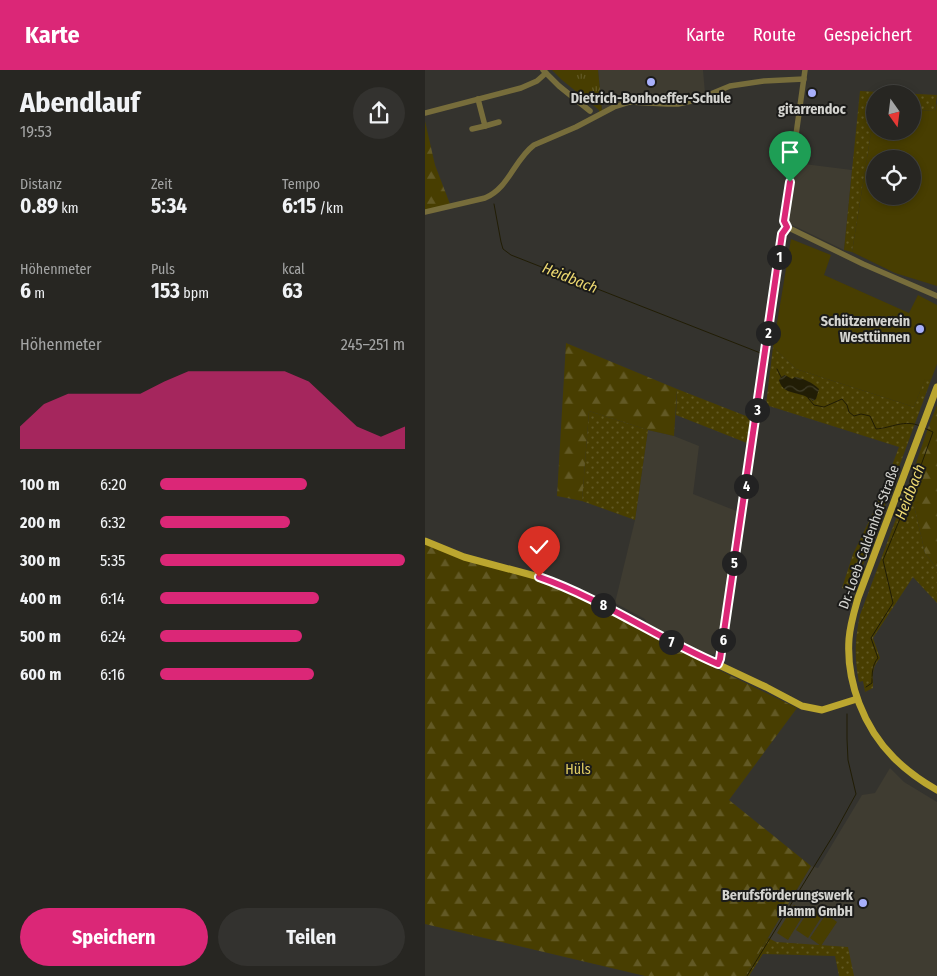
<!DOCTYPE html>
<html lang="de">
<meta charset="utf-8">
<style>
body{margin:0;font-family:"Fira Sans Condensed",sans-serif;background:#33322f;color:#f1f3f6;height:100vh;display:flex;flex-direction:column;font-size:19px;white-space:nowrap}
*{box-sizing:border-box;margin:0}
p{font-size:16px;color:#a4a5a5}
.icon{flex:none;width:28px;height:28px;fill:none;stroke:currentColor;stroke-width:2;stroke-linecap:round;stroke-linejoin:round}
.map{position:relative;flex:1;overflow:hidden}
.side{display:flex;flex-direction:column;background:#272622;width:425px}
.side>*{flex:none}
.needle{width:32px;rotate:166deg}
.tools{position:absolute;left:441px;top:15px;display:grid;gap:10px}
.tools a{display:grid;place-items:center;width:55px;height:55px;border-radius:50%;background:#272622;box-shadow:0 2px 8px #0003,0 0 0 1px #434340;font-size:25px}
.pin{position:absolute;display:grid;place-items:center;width:42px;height:42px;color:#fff;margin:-51px -21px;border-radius:50% 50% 50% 0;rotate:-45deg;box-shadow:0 0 5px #0007}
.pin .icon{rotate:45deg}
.km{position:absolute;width:25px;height:25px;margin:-12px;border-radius:50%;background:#222;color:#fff;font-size:14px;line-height:25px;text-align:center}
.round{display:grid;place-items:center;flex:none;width:52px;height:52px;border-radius:26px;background:#33322f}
.summary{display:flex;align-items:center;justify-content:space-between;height:85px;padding:0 20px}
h1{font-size:28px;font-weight:700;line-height:38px}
.metrics{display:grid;grid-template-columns:repeat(3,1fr);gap:8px;height:85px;padding:5px 20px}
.metrics div{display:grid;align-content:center}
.metrics b{font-size:21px;font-weight:700}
.metrics small{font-size:14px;font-weight:400}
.metrics p{font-size:14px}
.chart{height:140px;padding:10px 20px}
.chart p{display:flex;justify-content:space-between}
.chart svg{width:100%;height:90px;margin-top:5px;fill:#db2777;opacity:.7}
.primary-button{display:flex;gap:10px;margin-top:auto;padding:10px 20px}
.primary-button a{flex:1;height:58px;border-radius:30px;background:#db2777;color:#fff;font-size:20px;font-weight:700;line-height:58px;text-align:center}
.primary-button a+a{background:#33322f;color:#f1f3f6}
ul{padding:0 20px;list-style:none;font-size:16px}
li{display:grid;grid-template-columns:80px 60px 1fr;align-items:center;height:38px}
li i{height:12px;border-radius:6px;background:#db2777}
header{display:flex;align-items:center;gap:30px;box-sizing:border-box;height:70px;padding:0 25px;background:#db2777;color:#fff}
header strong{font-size:24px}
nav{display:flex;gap:28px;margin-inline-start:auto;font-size:18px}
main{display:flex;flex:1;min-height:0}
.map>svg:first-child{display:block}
.built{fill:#3f3c31}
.grass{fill:url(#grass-dots)}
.forest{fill:url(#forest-firs)}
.park{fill:url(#park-tufts)}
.pitch{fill:#483e01;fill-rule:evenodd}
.water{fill:url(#water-waves)}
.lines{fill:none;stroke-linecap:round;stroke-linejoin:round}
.stream{stroke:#211d05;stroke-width:1}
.minor{stroke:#776d3b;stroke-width:5.5}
.major{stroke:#bba62f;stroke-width:7}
.route-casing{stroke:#fff;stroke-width:10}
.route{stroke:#db2777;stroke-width:6}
.poi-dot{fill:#a8b0fc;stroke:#1b1b19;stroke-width:2}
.labels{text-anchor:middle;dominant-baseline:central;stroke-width:4;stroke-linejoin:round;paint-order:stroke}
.poi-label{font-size:14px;font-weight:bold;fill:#d4d4d0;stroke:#1b1b19}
.street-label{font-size:14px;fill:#d4d4d0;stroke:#1b1b19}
.park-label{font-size:14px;fill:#e1cd64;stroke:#1b1b19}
.water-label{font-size:15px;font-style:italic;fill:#eeda71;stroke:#1b1b19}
</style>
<header>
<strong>Karte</strong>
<nav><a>Karte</a><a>Route</a><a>Gespeichert</a></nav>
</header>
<main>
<section class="side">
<div class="summary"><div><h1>Abendlauf</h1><p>19:53</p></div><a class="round"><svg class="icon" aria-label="share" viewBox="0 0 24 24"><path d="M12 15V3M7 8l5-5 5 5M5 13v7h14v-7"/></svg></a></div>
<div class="metrics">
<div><p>Distanz</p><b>0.89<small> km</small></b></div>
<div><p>Zeit</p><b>5:34</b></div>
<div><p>Tempo</p><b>6:15<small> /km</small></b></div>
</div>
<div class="metrics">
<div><p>Höhenmeter</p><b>6<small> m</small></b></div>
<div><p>Puls</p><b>153<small> bpm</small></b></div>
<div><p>kcal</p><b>63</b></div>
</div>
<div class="chart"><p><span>Höhenmeter</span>245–251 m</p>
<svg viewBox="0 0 160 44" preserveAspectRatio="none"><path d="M0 44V33L10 22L20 17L30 17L40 17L50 17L60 11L70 6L80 6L90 6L100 6L110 6L120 11L130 22L140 33L150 38L160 33V44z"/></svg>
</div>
<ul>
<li><b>100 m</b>6:20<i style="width:60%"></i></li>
<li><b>200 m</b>6:32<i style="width:53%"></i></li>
<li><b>300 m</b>5:35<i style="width:100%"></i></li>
<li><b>400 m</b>6:14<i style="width:65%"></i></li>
<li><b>500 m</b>6:24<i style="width:58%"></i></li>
<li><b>600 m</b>6:16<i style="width:63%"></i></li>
</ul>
<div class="primary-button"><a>Speichern</a><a>Teilen</a></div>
</section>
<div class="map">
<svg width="512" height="906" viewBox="0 0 512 906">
<defs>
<pattern id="grass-dots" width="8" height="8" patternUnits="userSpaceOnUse" patternTransform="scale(1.25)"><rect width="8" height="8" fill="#483e01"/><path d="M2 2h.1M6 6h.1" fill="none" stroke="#625925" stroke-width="1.8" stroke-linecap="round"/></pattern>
<pattern id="forest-firs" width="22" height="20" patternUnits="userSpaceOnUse" patternTransform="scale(1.25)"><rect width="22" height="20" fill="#483e01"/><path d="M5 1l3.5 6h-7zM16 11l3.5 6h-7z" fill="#625925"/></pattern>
<pattern id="park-tufts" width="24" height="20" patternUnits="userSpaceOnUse" patternTransform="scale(1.25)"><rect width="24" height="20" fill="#483e01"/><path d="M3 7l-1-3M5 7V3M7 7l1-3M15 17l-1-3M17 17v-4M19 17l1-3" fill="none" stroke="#625925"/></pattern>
<pattern id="water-waves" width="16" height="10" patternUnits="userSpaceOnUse" patternTransform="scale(1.25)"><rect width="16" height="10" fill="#211d05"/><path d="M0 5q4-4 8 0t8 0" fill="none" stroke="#403d28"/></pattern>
</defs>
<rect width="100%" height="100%" fill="#34332e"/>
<g class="built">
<path d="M173 0H278L280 23 270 28 253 31 206 30 177 41Z"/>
<path d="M371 93 427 100 419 180 363 153Z"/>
<path d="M223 360 249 366 274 376 268 424 314 442 292 581 289 584 285 585 252 570 222 553 220 549 190 533 210 450Z"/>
<path d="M465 698 479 712 512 732V906H425L418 878 350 872 343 868 386 796 393 798 437 725 450 723Z"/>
</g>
<g class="grass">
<path d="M435 21 512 25 510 41 488 40V24H450V38L427 182 419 180Z"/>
<path d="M348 277 371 299 489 337 500 308 506 310 428 522 417 518 428 484 452 435 474 377 341 335Z"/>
<path d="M252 319 326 348 322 373 251 345Z"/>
<path d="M164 341 223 360 210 450 157 431Z"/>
<path d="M484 414 500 483 512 499V533L488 507 448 568 455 588C446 599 448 605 448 618L440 622 438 611 434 612C429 587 430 570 435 545Z"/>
<path d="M343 868 351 872 423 877 429 906H414L410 886 338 884 324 906H320Z"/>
</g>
<g class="forest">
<path d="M0 51 10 95 25 134 0 140Z"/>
<path d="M141 273 252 319 249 366 223 360 164 341 157 431 132 426Z"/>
<path d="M512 335V499L500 483 484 414 503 358Z"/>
<path d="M0 474 130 516 170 533 292 599 372 638 304 730 386 796 320 906H220L0 854Z"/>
</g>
<path class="park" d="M127 0H173L177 41 174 42V40L137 10Z"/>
<g class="pitch">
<path d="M512 32V216L470 203 427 182 450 38V61H488V40L510 41ZM450 89H488V126H450Z"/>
<path d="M366 169 406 185 399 205 484 243 493 225 512 235V294L506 310 500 309 489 337 371 299 348 277Z"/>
<path d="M369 835 380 842 363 870 352 863Z"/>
<path d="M387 836 399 843 383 868 371 860Z"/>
<path d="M401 844 412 852 396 876 385 868Z"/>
</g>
<path class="water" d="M360 305 367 309 370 307C378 308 388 313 394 319L391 329 388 331C385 329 381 326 377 325 367 322 357 322 354 310L356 307Z"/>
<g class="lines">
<g class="stream">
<path d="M69 134 76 172 78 179 86 185 338 284"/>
<path d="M352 299 356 307"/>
<path d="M383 328 389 335 399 337 417 329 422 335 424 342 429 346 436 344 445 346 451 359C466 358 480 349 495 356"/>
<path d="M441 617 447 613C447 604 447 595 453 588L446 568 468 533 458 490 490 412 508 362 499 358"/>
<path d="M322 906 409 764 431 724 423 690 422 669V644"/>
</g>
<g class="minor">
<path d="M118 0 134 16 165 41"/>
<path d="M53 29 60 56 74 52"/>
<path d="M0 43 96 18 112 11 121 3"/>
<path d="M47 59 60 56"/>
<path d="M0 142 60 128C84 118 89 90 109 75L151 57 189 37 205 32 242 34H253L271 30 305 16 339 11 379 9"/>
<path d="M362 157 438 194 512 226"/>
<path d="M362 157 359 151 380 0"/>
<path d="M293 595 295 589 357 164 362 157"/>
</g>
<g class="major">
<path d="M512 317 433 528C429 542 425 555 424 569 421 612 439 658 469 688 482 701 496 711 512 720"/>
<path d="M0 471 39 487 114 507 132 513 172 532 260 579 341 617 377 636 397 640 432 629"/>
</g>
</g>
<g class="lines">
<defs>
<path id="route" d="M114 507C177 529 232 568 293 594L295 589 357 164 362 157 359 151 365 112"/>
</defs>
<use href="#route" class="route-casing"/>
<use href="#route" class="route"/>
</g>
<g class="poi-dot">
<circle cx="226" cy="12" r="5"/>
<circle cx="387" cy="23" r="5"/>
<circle cx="495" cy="259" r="5"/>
<circle cx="438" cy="833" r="5"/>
</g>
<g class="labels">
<g class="poi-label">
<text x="226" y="28">Dietrich-Bonhoeffer-Schule</text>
<text x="387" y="39">gitarrendoc</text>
<text x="485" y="251" text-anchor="end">Schützenverein<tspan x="485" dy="16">Westtünnen</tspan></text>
<text x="428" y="825" text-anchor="end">Berufsförderungswerk<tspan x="428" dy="16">Hamm GmbH</tspan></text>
</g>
<g class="street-label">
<text transform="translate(444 467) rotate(-70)">Dr.-Loeb-Caldenhof-Straße</text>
</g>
<g class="park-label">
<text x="153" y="699">Hüls</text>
</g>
<g class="water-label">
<text transform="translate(145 208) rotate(22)">Heidbach</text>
<text transform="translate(485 422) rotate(-69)">Heidbach</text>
</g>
</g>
</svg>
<div class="tools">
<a><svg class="needle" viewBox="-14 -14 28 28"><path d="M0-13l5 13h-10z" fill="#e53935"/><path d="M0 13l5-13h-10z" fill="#a4a5a5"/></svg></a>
<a><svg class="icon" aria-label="locate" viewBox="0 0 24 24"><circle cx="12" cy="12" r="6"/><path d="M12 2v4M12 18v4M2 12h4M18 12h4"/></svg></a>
</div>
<div class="pin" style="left:365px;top:112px;background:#1e9e55"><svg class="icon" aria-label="arrive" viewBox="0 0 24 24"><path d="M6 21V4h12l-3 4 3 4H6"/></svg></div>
<div class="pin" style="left:114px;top:507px;background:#d93025"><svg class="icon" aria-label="check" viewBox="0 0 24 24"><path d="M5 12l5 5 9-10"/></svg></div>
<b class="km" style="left:354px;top:187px">1</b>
<b class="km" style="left:343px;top:263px">2</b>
<b class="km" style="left:332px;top:340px">3</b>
<b class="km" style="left:321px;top:416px">4</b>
<b class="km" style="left:309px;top:493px">5</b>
<b class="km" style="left:298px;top:570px">6</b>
<b class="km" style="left:246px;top:572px">7</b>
<b class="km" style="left:178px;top:535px">8</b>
</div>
</main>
